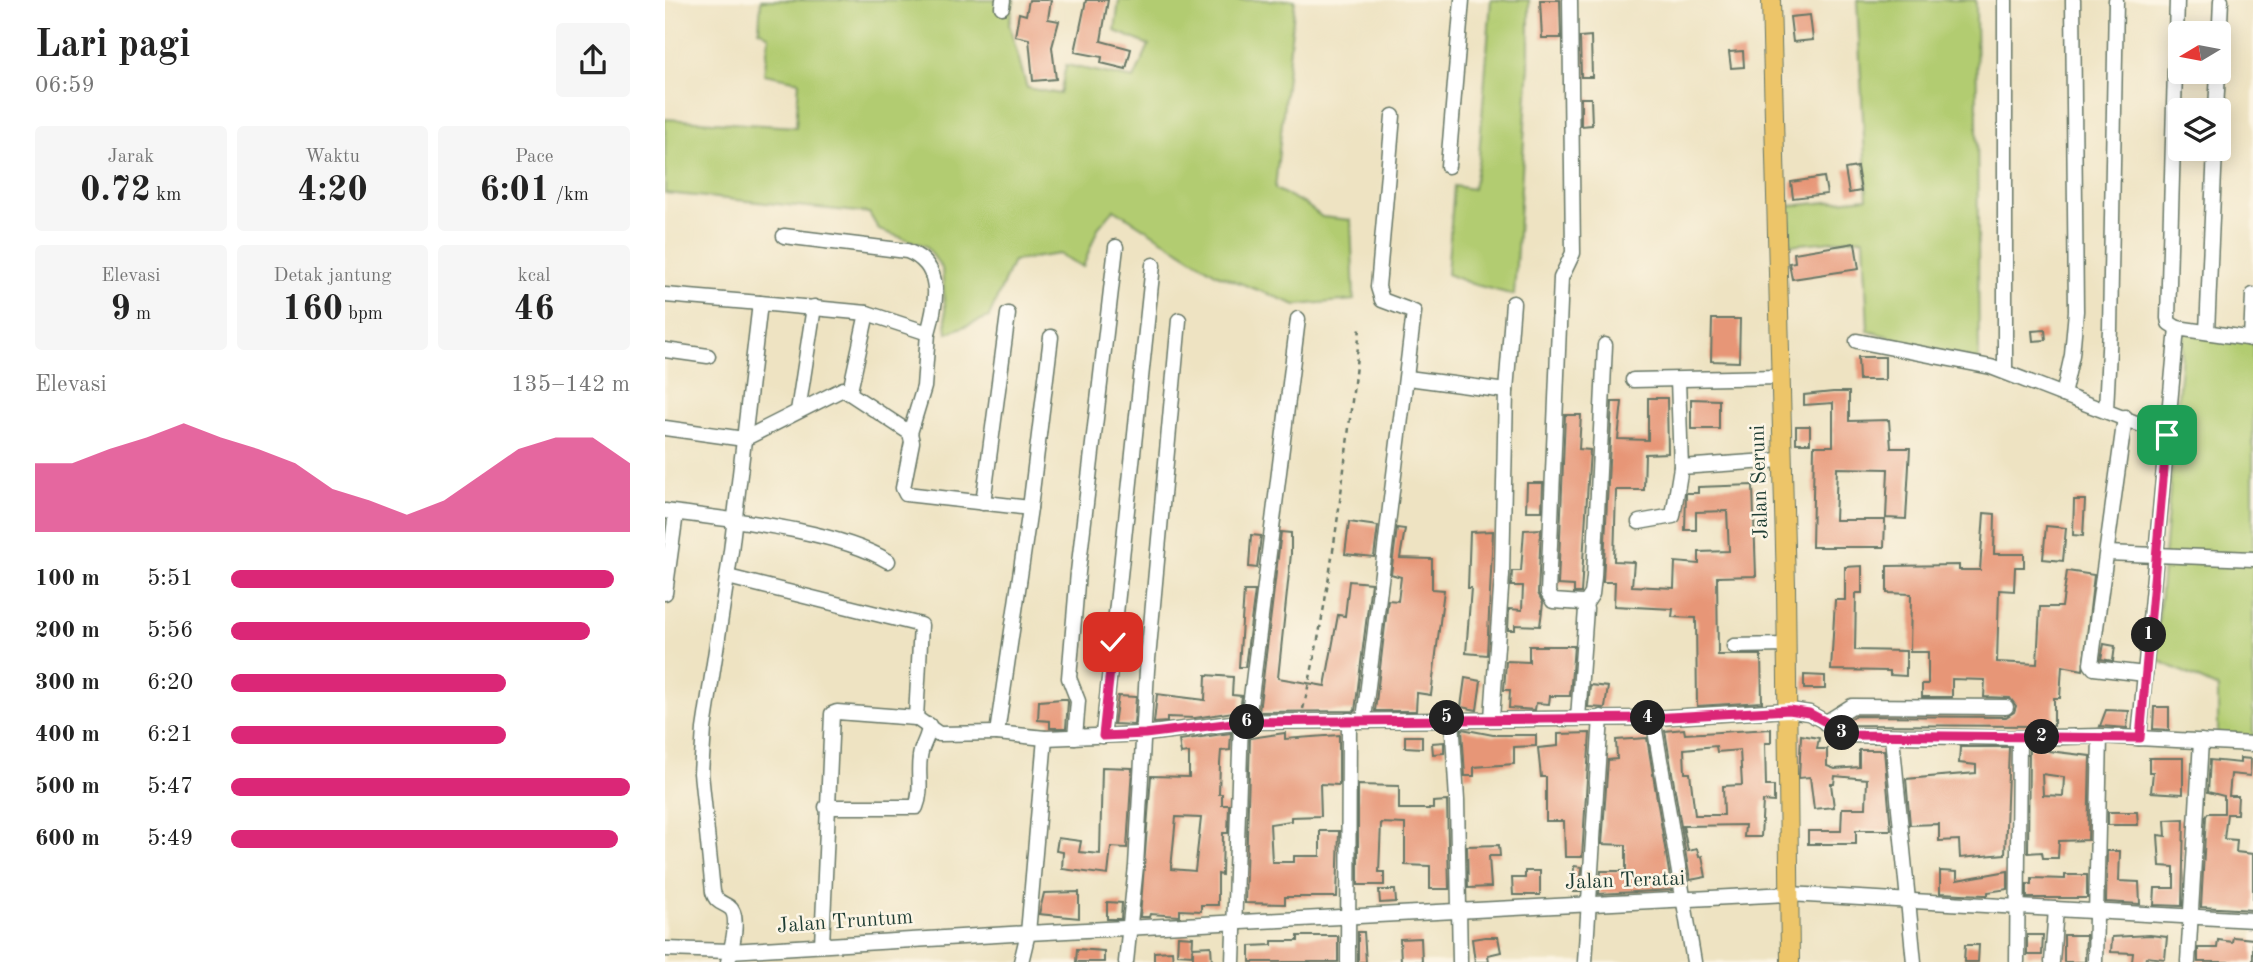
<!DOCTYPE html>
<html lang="id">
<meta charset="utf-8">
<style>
body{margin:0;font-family:"Old Standard TT",serif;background:#f6f6f6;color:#222;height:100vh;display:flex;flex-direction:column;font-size:26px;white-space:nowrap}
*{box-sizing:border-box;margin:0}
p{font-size:23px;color:#767676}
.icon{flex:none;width:38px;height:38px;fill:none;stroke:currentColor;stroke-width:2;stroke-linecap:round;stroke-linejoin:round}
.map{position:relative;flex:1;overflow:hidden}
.sheet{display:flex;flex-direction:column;background:#fff;width:665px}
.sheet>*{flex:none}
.needle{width:46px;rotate:260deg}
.buttons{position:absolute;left:1503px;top:21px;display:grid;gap:14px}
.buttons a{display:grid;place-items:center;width:63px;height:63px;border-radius:7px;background:#fff;box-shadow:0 4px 18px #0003;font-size:35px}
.pin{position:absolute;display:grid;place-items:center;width:60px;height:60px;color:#fff;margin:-30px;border-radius:14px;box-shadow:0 4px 10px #0006}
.km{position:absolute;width:35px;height:35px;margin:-18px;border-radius:50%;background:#222;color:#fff;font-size:19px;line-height:35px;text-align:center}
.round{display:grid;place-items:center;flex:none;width:74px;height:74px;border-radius:7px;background:#f6f6f6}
.head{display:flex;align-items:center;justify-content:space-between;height:119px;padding:0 35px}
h1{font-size:38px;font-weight:700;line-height:52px}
.figures{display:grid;grid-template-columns:repeat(3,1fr);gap:10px;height:119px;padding:7px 35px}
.figures div{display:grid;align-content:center;border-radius:7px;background:#f6f6f6;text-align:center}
.figures b{font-size:35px;font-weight:700}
.figures small{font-size:19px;font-weight:400}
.figures p{font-size:19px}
.chart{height:196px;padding:14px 35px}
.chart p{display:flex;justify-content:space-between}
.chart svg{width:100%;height:126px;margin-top:7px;fill:#db2777;opacity:.7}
ul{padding:0 35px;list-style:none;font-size:23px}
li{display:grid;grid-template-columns:112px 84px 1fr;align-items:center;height:52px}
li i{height:18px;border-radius:9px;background:#db2777}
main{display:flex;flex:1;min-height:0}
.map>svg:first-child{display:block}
.green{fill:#b2cc71;stroke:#688452;stroke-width:2}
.building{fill:#e79677;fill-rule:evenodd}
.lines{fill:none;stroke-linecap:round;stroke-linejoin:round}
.minor-casing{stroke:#677766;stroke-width:17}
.major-casing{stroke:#677766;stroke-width:20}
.path{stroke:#677766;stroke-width:2.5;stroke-dasharray:5 5;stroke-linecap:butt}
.minor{stroke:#fff;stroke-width:14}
.major{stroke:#edc569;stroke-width:18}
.route-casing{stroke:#fff;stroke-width:14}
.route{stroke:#db2777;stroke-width:9}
.labels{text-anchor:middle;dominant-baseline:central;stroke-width:5;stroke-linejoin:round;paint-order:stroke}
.street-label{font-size:21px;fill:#1f3d34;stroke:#fcf5e5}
</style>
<main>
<section class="sheet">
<div class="head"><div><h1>Lari pagi</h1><p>06:59</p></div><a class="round"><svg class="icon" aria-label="share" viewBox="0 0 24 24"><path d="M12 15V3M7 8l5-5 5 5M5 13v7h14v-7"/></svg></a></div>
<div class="figures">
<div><p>Jarak</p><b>0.72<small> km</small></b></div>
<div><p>Waktu</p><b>4:20</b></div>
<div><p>Pace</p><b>6:01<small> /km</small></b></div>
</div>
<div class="figures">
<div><p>Elevasi</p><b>9<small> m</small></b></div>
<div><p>Detak jantung</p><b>160<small> bpm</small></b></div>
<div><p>kcal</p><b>46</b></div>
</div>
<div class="chart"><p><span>Elevasi</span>135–142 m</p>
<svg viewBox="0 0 160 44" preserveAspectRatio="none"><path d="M0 44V20L10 20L20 15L30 11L40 6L50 11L60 15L70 20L80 29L90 33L100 38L110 33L120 24L130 15L140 11L150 11L160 20V44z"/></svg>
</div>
<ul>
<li><b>100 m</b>5:51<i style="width:96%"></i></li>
<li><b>200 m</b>5:56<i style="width:90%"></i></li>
<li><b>300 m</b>6:20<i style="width:69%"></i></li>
<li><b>400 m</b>6:21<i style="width:69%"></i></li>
<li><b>500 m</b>5:47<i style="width:100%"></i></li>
<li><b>600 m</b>5:49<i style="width:97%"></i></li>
</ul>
</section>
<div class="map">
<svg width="1588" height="962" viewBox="0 0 1588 962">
<rect width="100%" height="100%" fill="#fcf5e5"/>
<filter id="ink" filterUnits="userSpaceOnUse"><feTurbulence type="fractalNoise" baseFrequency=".0143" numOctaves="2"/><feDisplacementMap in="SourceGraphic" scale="14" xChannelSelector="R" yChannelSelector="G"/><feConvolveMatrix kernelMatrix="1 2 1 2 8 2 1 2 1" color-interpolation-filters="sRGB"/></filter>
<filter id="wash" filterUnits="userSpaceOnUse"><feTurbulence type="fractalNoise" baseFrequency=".00686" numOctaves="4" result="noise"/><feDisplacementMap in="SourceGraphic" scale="28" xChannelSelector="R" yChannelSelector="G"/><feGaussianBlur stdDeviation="1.57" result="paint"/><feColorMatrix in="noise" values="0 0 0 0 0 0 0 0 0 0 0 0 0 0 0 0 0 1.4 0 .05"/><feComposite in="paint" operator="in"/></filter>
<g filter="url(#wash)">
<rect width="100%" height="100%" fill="#eee3c2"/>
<g class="green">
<path d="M96 0H349L344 24 362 88 395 94 401 65 469 79 484 45 450 31 454 0H630L610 189 640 204 657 217 686 220 689 300 631 305 552 274 449 209 433 228 418 267 394 254 348 261 324 317 282 333 277 268 261 246 214 230 204 213 0 193V119L131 127 134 81 99 74 104 36 94 30Z"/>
<path d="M826 0H864V64L849 295 807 284 782 274 789 186 808 189 814 157Z"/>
<path d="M1192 0H1311L1314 361 1203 331 1199 238 1125 245 1124 206 1202 198Z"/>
<path d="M1519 329 1588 341V740L1553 737V688L1490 659Z"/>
</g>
<g id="blocks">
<g class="building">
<path d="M364 0H386L383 19 394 21 387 47 391 79 368 81 364 39 350 36 354 13 361 15Z"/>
<path d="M421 0H443L436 41 466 49 461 69 436 63 437 57 410 52Z"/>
<path d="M875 0H895L896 38H877Z"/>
<path d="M1145 15 1148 40 1128 42 1125 17Z"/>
<path d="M926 36 927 77H916L915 37Z"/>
<path d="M1078 51 1079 67 1066 68 1064 52Z"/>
<path d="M916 98H926L927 125 916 126Z"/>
<path d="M1192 167 1196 191 1184 193 1180 169Z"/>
<path d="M1159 177 1162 194 1128 198 1126 182Z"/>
<path d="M1190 243 1194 269 1127 279 1124 263 1130 262 1129 253Z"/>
<path d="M1047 319H1075L1074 362 1046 361Z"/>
<path d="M1380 330 1381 340 1368 341 1367 331Z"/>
<path d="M1193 357H1220V380H1194Z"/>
<path d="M1168 392H1184V421L1224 420 1226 448H1245L1241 519 1221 518 1223 469 1172 468 1170 520H1220L1219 547H1147L1149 446H1168V403L1139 405V395Z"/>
<path d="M983 398H1002L1003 453 980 454 979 490H951L949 561 969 562 967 586 1009 588 1010 562 1034 564V552L1064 551 1062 511 1031 512V530H1020L1021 493H1033V487L1088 485 1091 576 1052 577 1053 655H1096L1097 702 1032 706 1031 618 1007 617 1008 609 949 606 950 582H938L947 402H957L953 439 983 440Z"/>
<path d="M1026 399 1054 400V429H1026Z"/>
<path d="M900 415H916L914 449 925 450 916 593H909V586L893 585Z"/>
<rect x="1131" y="426" width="14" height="17"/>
<path d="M862 483H878L877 511H861Z"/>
<path d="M1409 500H1420L1418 536 1408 535Z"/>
<path d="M1319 513 1330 514 1329 554H1359V567H1350L1349 591 1334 590 1332 662 1372 664 1375 607H1397L1402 571 1429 575 1418 670 1397 666 1395 698H1389V726L1187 725 1181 722 1190 716 1341 717 1349 712 1351 706 1345 698 1319 697 1320 680 1287 679V697H1257V684H1263V652H1245L1246 594 1222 593V566L1294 565V570H1315Z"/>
<path d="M684 522 713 526 709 557 680 554Z"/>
<path d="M1381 526 1401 528 1398 561 1378 559Z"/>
<path d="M732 528 740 529 735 558 767 559V589L779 590 771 654 766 695 752 693 751 711H710L723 600 733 601 736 577 726 574Z"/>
<path d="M876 529 873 593 878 603 875 626 850 625V630H843L844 609 857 610 858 586H846L847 571H856L859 530Z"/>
<path d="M828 531 822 655 801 653 806 588H803L805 532Z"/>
<path d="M616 532 626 533V554L613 678 660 686 673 615 680 616 684 581 706 583 690 711 594 712Z"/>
<path d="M586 535 596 536 592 568 584 567Z"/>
<path d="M1197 566V593H1191L1190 650 1241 651V676L1225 675V671L1166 670 1170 600H1180V567Z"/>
<path d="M579 591H590L580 667H574Z"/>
<path d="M1439 644 1450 646 1448 661 1436 659Z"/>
<path d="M864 646H909L905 696H885L884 704 871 703 870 710 844 708 845 690H839L841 661 864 662Z"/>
<path d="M541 675 568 677 567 695 577 696 575 711 530 718 502 717V722L489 723 492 694 540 700Z"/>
<path d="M1139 675 1160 676V689H1139Z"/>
<path d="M800 678 816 681 812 710 796 707Z"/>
<path d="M925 685 943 687 940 708 923 707Z"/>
<path d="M453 696 471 697 469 725 449 724Z"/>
<path d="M397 699H402L403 702 401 728H385V721L373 720 374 701Z"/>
<path d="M1489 707H1504V730L1488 729Z"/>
<path d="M1441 710 1464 711 1462 728 1435 726Z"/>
<path d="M797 729 828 735H871V746L849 747V764L809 767V776H800Z"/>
<path d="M1019 729 1020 734 1106 729V743H1100L1101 786H1109V802L1098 801 1096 837H1079L1080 825 1018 826 1023 851 1032 849 1034 857 1037 856 1041 877 1025 880 1000 731ZM1051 746 1052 752 1075 750 1077 785 1058 786 1059 815H1030L1025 773H1020L1019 749Z"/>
<path d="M566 733 565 750 556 751 555 764 554 794H557V805H564L563 833H558L557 875 553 874V905H536V911L515 910V916L485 914 484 917H475L486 776 524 777V753L516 754 514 740ZM511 817 536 818 530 871 506 869Z"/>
<path d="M620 733V739L674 735V785L655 784 656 816 626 817V821L605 824 607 862H629V856H655V831H674L672 897H620V904L580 903 585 738Z"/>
<path d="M925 733 917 857H900L899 821H881V777H876L873 748 893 746V734Z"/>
<path d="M1136 735 1154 738 1152 749H1162V766L1170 769 1194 767V750H1219L1226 830H1191V844H1143V831H1176L1177 808H1201L1202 779 1170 776 1169 784H1166L1169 807 1149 809 1145 777 1134 778Z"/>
<path d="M740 736H757V748L740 747Z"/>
<path d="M982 738 1007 890 934 894 936 871H961V845L937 844 943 760 952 759 951 740Z"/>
<path d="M779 742V753L768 754 767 743Z"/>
<path d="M1295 747H1344L1340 854 1295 858 1294 840 1274 841V824L1245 825 1241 779 1311 773V765L1294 763Z"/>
<path d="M1364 747H1384V751L1425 756 1423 840 1394 841 1393 858H1378L1377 852 1363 853ZM1377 774 1399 777 1398 796 1378 795Z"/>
<path d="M1484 758H1518V794L1486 792 1488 772H1484Z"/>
<path d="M1575 758 1586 759 1585 776 1566 774 1564 796H1573L1572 814H1562L1559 839 1572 840 1571 852 1588 854V910L1536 907 1541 816 1543 813H1559V796L1543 792 1545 760 1575 763Z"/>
<path d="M437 767 467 768 462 848 446 847 443 875 397 869 398 852 391 851 393 838 416 841 414 852 435 854Z"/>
<path d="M693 785 734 786V809H768V802L782 801 784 889H765V866L740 865V824L716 823 714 872H719V885H693Z"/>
<path d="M1443 812H1472L1473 825H1443Z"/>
<path d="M1519 819 1517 906 1489 905 1490 888H1509V867L1495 866 1493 835 1501 836 1500 820Z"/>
<path d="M834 845 835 856H824L826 887 803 888 802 846Z"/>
<path d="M1442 851H1455L1454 881 1474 882 1475 904 1441 902Z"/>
<path d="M909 866 917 867 915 892H908Z"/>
<path d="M860 871H875V895H848L847 878H860Z"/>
<path d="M1275 871 1292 872V880L1343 871V889L1323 892V895H1319L1275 893Z"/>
<path d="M1400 875H1422V898H1362V884H1367V878L1400 879Z"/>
<path d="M714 890H730L731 902 715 903Z"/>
<path d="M414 892V918L374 914 379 893Z"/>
<path d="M442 902 457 903 456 919H442Z"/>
<path d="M693 932H699L701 962H693Z"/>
<path d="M1362 935H1378L1377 955H1362Z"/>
<path d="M1399 935H1421L1420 962H1399Z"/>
<path d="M1485 935 1502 937 1500 959 1481 957 1480 962H1467L1468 953 1446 952 1447 937Z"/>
<path d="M513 936 528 937 527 955 512 954Z"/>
<path d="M633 936H673V962H585V946L607 945V941H633Z"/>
<path d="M820 937H833L836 952 823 955 824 962H810L807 939Z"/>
<path d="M1568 937 1588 939V962H1533V948H1552L1553 940 1567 942Z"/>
<path d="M756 938 757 962 736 961 735 939Z"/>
<path d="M1300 945H1314L1313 962H1299Z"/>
<path d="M546 946 547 962H528V947Z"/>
<path d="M412 949 439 951V962H411Z"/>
<path d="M507 951 508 962H489V952Z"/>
</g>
</g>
</g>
<g filter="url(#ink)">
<use href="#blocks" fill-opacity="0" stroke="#677766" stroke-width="2"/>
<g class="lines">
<defs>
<g id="minor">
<path d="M905 0 908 253 896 278 883 593 888 601 917 603 921 609 913 718"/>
<path d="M337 7 338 0"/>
<path d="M1554 45 1556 0"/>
<path d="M1551 110 1553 72"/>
<path d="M783 166 797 0"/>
<path d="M119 236 242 251C279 265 272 302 263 333"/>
<path d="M0 295 95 303"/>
<path d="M1512 328 1504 323 1503 318 1512 0"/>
<path d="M1542 332 1550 149"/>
<path d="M1586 339 1588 295"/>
<path d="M1192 341 1326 367 1502 435"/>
<path d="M0 350 43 356"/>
<path d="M1340 371V0"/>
<path d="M743 378 841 391"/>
<path d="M968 380 1115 377"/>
<path d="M1013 380 1016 467"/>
<path d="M185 391 202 313"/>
<path d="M1398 395 1407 355 1411 311 1408 0"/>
<path d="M1441 410 1445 329 1451 0"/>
<path d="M133 411 149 307"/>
<path d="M1460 417 1426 664 1429 668 1480 674"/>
<path d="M0 428 79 439 178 389 245 433 247 442 238 488 241 494 365 508 332 733 380 738 480 734 576 722 988 718 1124 710 1144 713 1185 735 1354 738 1435 736 1588 744"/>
<path d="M318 503 343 314"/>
<path d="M365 508 386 337"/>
<path d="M0 511C64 520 169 529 223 561"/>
<path d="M974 522 1008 516 1016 467 1116 460"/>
<path d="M1442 553 1588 559"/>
<path d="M63 577 256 625 251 718"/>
<path d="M0 593 11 513"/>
<path d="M919 606 927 594 929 577 940 345"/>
<path d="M1069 646 1122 645"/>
<path d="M787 718 792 800 795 962"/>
<path d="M827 718 837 575 841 391 848 303"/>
<path d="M988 718 1029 962"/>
<path d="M699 719 749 312 717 300 713 287 728 116"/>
<path d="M583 722 633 319"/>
<path d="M1160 723 1187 706 1341 707"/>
<path d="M438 736 488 265"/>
<path d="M410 737 413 701 404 678 413 572 451 247"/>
<path d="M1227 737 1249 962"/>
<path d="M1474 738 1512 328 1588 339"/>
<path d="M161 807H251C258 790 252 775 255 757 256 745 264 738 264 725"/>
<path d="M157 945 167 714 172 712 251 718 274 734 332 733"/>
<path d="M0 949 65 951 363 933 380 738"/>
<path d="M63 962C66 950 76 915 64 907 56 902 51 902 48 892L36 773 39 729 66 551 95 303 202 313 263 333 259 387 245 433"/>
<path d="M356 962 363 933 1124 894 1588 920"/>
<path d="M461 962 471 866 482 670 514 320"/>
<path d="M568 962 576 722"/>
<path d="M683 962 684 720"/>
<path d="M920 962 936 717"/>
<path d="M1352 962 1354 738"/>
<path d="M1387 962 1391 909"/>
<path d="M1430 962 1435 736"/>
<path d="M1523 962 1536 741"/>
</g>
<path id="major" d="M1106 0 1121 586 1125 962"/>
</defs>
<use href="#minor" class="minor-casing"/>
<use href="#major" class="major-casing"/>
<path class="path" d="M638 709C668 583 681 456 695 328"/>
<use href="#minor" class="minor"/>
<use href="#major" class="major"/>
</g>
</g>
<g class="lines" filter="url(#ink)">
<defs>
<path id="route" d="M448 642 438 736 480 734 576 722 988 718 1124 710 1144 713 1185 735 1475 738 1502 435"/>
</defs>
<use href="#route" class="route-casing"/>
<use href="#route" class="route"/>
</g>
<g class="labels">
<g class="street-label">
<text transform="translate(1095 482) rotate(-92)">Jalan Seruni</text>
<text transform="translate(960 881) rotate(-2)">Jalan Teratai</text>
<text transform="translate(180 922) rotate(-4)">Jalan Truntum</text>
</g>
</g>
</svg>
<div class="buttons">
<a><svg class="needle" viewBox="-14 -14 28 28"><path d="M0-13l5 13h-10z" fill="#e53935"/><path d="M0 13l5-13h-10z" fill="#767676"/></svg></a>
<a><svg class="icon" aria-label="layers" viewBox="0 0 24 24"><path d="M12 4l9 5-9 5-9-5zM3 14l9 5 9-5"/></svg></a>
</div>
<div class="pin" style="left:1502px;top:435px;background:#1e9e55"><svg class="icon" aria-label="arrive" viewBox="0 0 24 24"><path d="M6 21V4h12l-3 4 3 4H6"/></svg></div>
<div class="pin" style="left:448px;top:642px;background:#d93025"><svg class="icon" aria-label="check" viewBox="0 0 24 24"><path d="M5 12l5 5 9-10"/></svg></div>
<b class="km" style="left:1484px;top:635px">1</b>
<b class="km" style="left:1377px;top:737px">2</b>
<b class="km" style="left:1177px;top:733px">3</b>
<b class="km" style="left:983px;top:718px">4</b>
<b class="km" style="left:782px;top:718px">5</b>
<b class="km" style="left:582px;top:722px">6</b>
</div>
</main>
